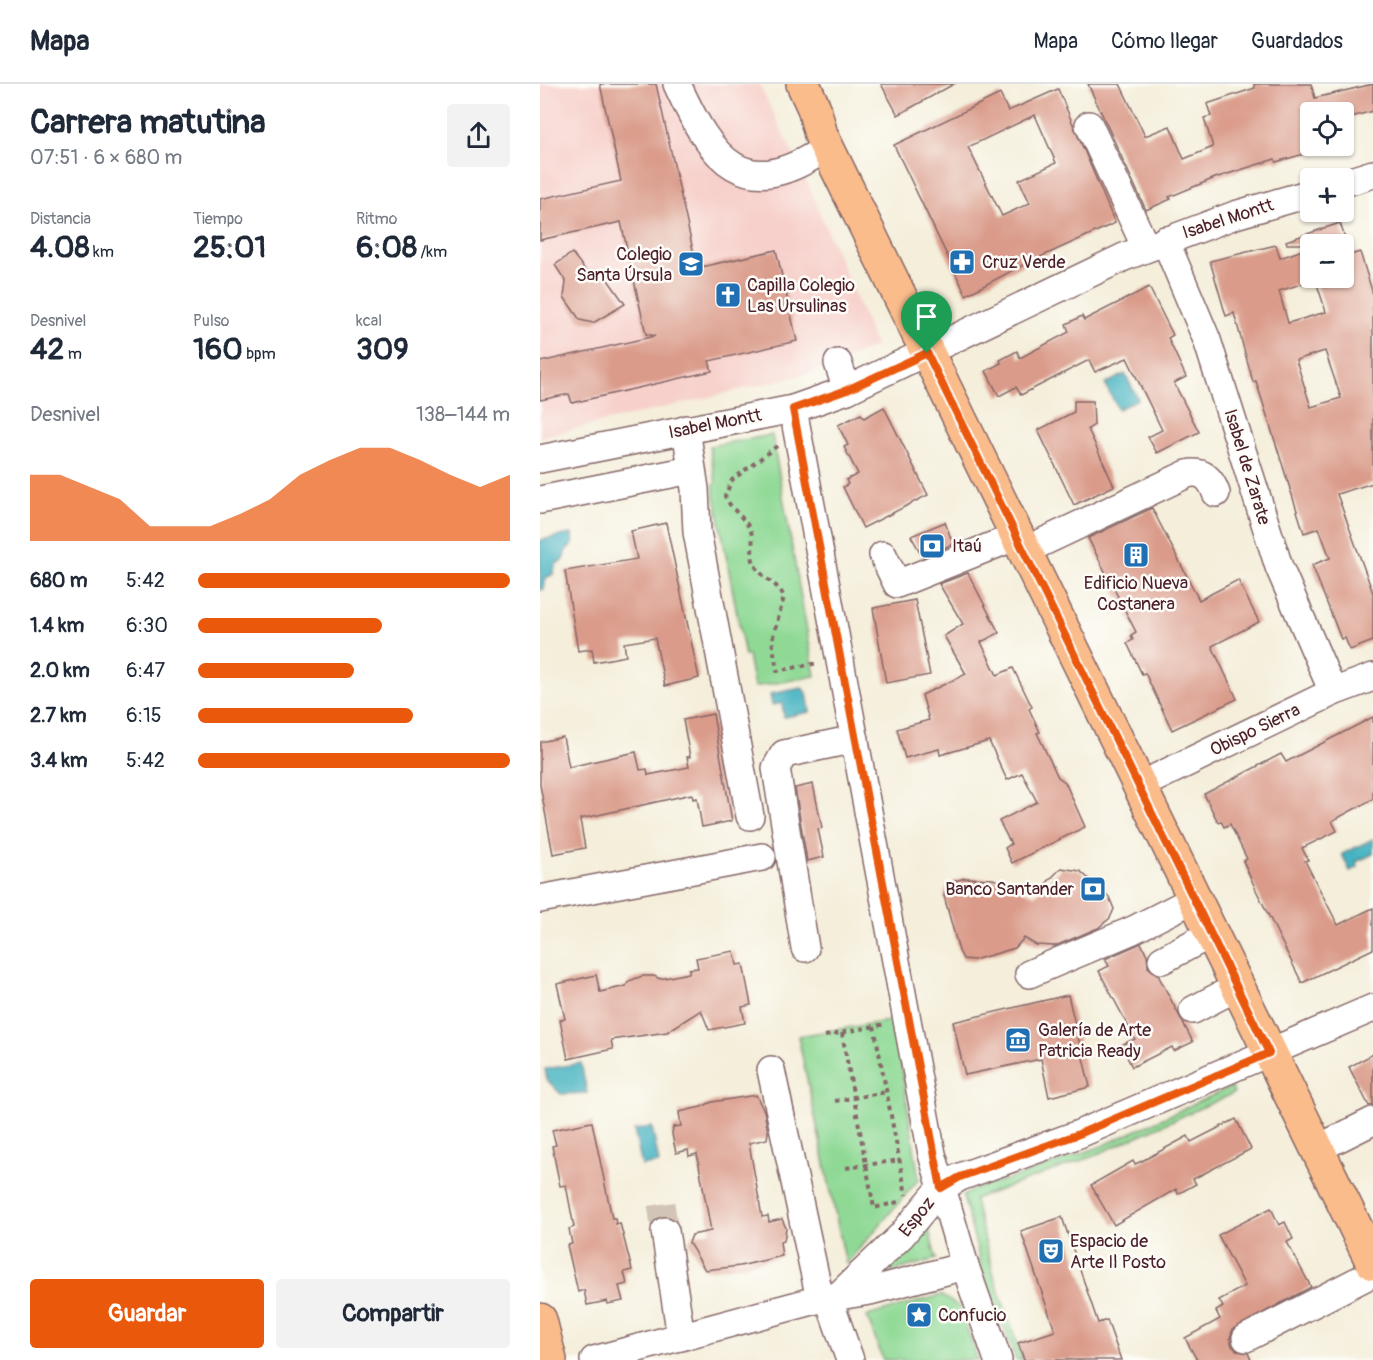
<!DOCTYPE html>
<html lang="es">
<meta charset="utf-8">
<style>
body{margin:0;font-family:Pangolin,sans-serif;background:#f2f2f3;color:#1f2937;height:100vh;display:flex;flex-direction:column;font-size:22px;white-space:nowrap}
*{box-sizing:border-box;margin:0}
p{font-size:20px;color:#747a83}
.icon{flex:none;width:33px;height:33px;fill:none;stroke:currentColor;stroke-width:2;stroke-linecap:round;stroke-linejoin:round}
.map{position:relative;flex:1;overflow:hidden}
.panel{display:flex;flex-direction:column;background:#fff;width:540px}
.panel>*{flex:none}
.fabs{position:absolute;left:760px;top:18px;display:grid;gap:12px}
.fabs a{display:grid;place-items:center;width:54px;height:54px;border-radius:6px;background:#fff;box-shadow:0 2px 4px #0004;font-size:30px}
.pin{position:absolute;display:grid;place-items:center;width:51px;height:51px;color:#fff;margin:-62px -26px;border-radius:50% 50% 50% 0;rotate:-45deg;box-shadow:0 0 6px #0007}
.pin .icon{rotate:45deg}
.round{display:grid;place-items:center;flex:none;width:63px;height:63px;border-radius:6px;background:#f2f2f3}
.overview{display:flex;align-items:center;justify-content:space-between;height:102px;padding:0 30px}
h1{font-size:33px;font-weight:700;line-height:45px}
.figures{display:grid;grid-template-columns:repeat(3,1fr);gap:9px;height:102px;padding:6px 30px}
.figures div{display:grid;align-content:center}
.figures b{font-size:30px;font-weight:700}
.figures small{font-size:16px;font-weight:400}
.figures p{font-size:16px}
.chart{height:168px;padding:12px 30px}
.chart p{display:flex;justify-content:space-between}
.chart svg{width:100%;height:108px;margin-top:6px;fill:#ea580c;opacity:.7}
.action{display:flex;gap:12px;margin-top:auto;padding:12px 30px}
.action a{flex:1;height:69px;border-radius:6px;background:#ea580c;color:#fff;font-size:24px;font-weight:700;line-height:69px;text-align:center}
.action a+a{background:#f2f2f3;color:#1f2937}
ul{padding:0 30px;list-style:none;font-size:20px}
li{display:grid;grid-template-columns:96px 72px 1fr;align-items:center;height:45px}
li i{height:15px;border-radius:8px;background:#ea580c}
header{display:flex;align-items:center;gap:36px;box-sizing:border-box;height:84px;padding:0 30px;background:#fff;border-bottom:2px solid #e0e1e3}
header strong{font-size:28px}
nav{display:flex;gap:33px;margin-inline-start:auto;font-size:21px}
main{display:flex;flex:1;min-height:0}
.map>svg:first-child{display:block}
.built{fill:#f7d0cb}
.green{fill:#8fd995;stroke:#6c7c60;stroke-width:1.5}
.water{fill:#45b3c1;stroke:#486976;stroke-width:1.5}
.building{fill:#da9b8a;fill-rule:evenodd}
.lines{fill:none;stroke-linecap:round;stroke-linejoin:round}
.minor-tunnel{stroke:#d2c5b7;stroke-width:27;stroke-dasharray:27 14;stroke-linecap:butt}
.minor-casing{stroke:#866768;stroke-width:30}
.major-casing{stroke:#866768;stroke-width:36}
.path{stroke:#866768;stroke-width:4;stroke-dasharray:4.5 4.5;stroke-linecap:butt}
.minor{stroke:#fff;stroke-width:27}
.major{stroke:#fabc8b;stroke-width:33}
.route-casing{stroke:#fff;stroke-width:12}
.route{stroke:#ea580c;stroke-width:8}
.labels{text-anchor:middle;dominant-baseline:central;stroke-width:5;stroke-linejoin:round;paint-order:stroke}
.street-label{font-size:18px;fill:#4a1f2b;stroke:#fdfcf7}
.poi-label{font-size:18px;fill:#4a1f2b;stroke:#fdfcf7;text-anchor:start}
</style>
<header>
<strong>Mapa</strong>
<nav><a>Mapa</a><a>Cómo llegar</a><a>Guardados</a></nav>
</header>
<main>
<section class="panel">
<div class="overview"><div><h1>Carrera matutina</h1><p>07:51 · 6 × 680 m</p></div><a class="round"><svg class="icon" aria-label="share" viewBox="0 0 24 24"><path d="M12 15V3M7 8l5-5 5 5M5 13v7h14v-7"/></svg></a></div>
<div class="figures">
<div><p>Distancia</p><b>4.08<small> km</small></b></div>
<div><p>Tiempo</p><b>25:01</b></div>
<div><p>Ritmo</p><b>6:08<small> /km</small></b></div>
</div>
<div class="figures">
<div><p>Desnivel</p><b>42<small> m</small></b></div>
<div><p>Pulso</p><b>160<small> bpm</small></b></div>
<div><p>kcal</p><b>309</b></div>
</div>
<div class="chart"><p><span>Desnivel</span>138–144 m</p>
<svg viewBox="0 0 160 44" preserveAspectRatio="none"><path d="M0 44V17L10 17L20 22L30 27L40 38L50 38L60 38L70 33L80 27L90 17L100 11L110 6L120 6L130 11L140 17L150 22L160 17V44z"/></svg>
</div>
<ul>
<li><b>680 m</b>5:42<i style="width:100%"></i></li>
<li><b>1.4 km</b>6:30<i style="width:59%"></i></li>
<li><b>2.0 km</b>6:47<i style="width:50%"></i></li>
<li><b>2.7 km</b>6:15<i style="width:69%"></i></li>
<li><b>3.4 km</b>5:42<i style="width:100%"></i></li>
</ul>
<div class="action"><a>Guardar</a><a>Compartir</a></div>
</section>
<div class="map">
<svg width="833" height="1276" viewBox="0 0 833 1276">
<rect width="100%" height="100%" fill="#fdfcf7"/>
<filter id="ink" filterUnits="userSpaceOnUse"><feTurbulence type="fractalNoise" baseFrequency=".0167" numOctaves="2"/><feDisplacementMap in="SourceGraphic" scale="12" xChannelSelector="R" yChannelSelector="G"/><feConvolveMatrix kernelMatrix="1 2 1 2 8 2 1 2 1" color-interpolation-filters="sRGB"/></filter>
<filter id="wash" filterUnits="userSpaceOnUse"><feTurbulence type="fractalNoise" baseFrequency=".008" numOctaves="4" result="noise"/><feDisplacementMap in="SourceGraphic" scale="24" xChannelSelector="R" yChannelSelector="G"/><feGaussianBlur stdDeviation="1.35" result="paint"/><feColorMatrix in="noise" values="0 0 0 0 0 0 0 0 0 0 0 0 0 0 0 0 0 1.4 0 .05"/><feComposite in="paint" operator="in"/></filter>
<g filter="url(#wash)">
<rect width="100%" height="100%" fill="#f4eeda"/>
<path class="built" d="M0 0H219L267 98 336 262 271 289 0 353Z"/>
<g class="green">
<path d="M232 351 275 592 214 603 208 571 205 572 173 402 176 399 169 362Z"/>
<path d="M354 936 379 1095 306 1180 258 952Z"/>
<path d="M691 1003 694 1009 551 1073 434 1115 456 1199 483 1276H476L443 1188 423 1112 432 1106 479 1092 562 1062Z"/>
<path d="M385 1142H388L396 1175 350 1188 349 1183 353 1177Z"/>
<path d="M401 1211 419 1223 438 1276H343L327 1232Z"/>
</g>
<g class="water">
<path d="M585 290 598 315 578 325 565 300Z"/>
<path d="M32 450 33 460 26 466 23 476 16 480 13 490 6 494 4 505 0 506V456Z"/>
<path d="M262 604 267 609 270 628 244 633 242 619 232 621 230 610Z"/>
<path d="M833 755V770L816 778 818 783 810 787 802 770Z"/>
<path d="M41 979 47 1009 21 1010 7 996 5 985Z"/>
<path d="M112 1043 119 1079 102 1082 94 1046Z"/>
</g>
<g id="blocks">
<g class="building">
<path d="M60 0H116L157 184 236 166 257 257 169 277 172 287 32 319 29 310 0 316V278L115 252 106 250 81 138 0 156V115L81 97Z"/>
<path d="M341 0H414L358 31Z"/>
<path d="M548 0H580L605 52 630 42 644 75 673 63 664 34 671 32 667 20 715 4 714 0H771L775 14 833 0V27L804 35V28H771V68L736 78 735 75 675 94 629 113 631 115 606 126Z"/>
<path d="M518 5 575 139 485 180 426 211 354 61 460 10 468 27ZM495 31 516 79 479 96 490 119 462 132 428 63Z"/>
<path d="M800 139 807 160H747L746 157Z"/>
<path d="M736 161 740 174 771 163V197L739 207 748 239 786 228 775 194H804V173L820 168 833 210V399L797 410 833 509V557L810 566 805 554 801 555 772 481 790 474 779 444 764 449 716 297 713 298 694 229 686 232 670 177ZM785 267 801 314 771 323 756 276Z"/>
<path d="M32 169 46 187 61 186 85 220 53 239 40 236 24 213 26 198 15 181Z"/>
<path d="M609 203 633 251 628 254 646 293 634 299 659 348 617 369 608 353 622 346 587 274 555 288 549 276 481 311 476 303 459 312 446 287 461 279 460 276 477 267 480 274 529 248 526 240 542 232 544 236Z"/>
<path d="M534 317H553L554 341 548 345 574 402 534 421 498 346 534 328Z"/>
<path d="M344 323 388 411 323 444 303 403 308 400 306 396 318 390 304 363 308 361 298 341 321 330 324 334Z"/>
<path d="M612 424 659 516 698 496 719 538 672 562 697 615 632 646 605 589 602 590 587 559 593 556 591 551 596 548 548 454Z"/>
<path d="M405 438 413 460 383 473 371 452Z"/>
<path d="M126 439 159 594 125 602 115 554 84 559 86 572 54 578 52 565 38 567 25 487 97 475 91 447Z"/>
<path d="M428 489 459 549 441 558 457 591 473 584 492 623 489 625 500 648 497 649 518 693 525 698 545 743 472 779 465 764 471 760 459 737 497 718 482 689 467 696 449 657 400 671 399 665 365 674 357 645 389 636 382 611 426 590 404 552 423 540 399 500Z"/>
<path d="M375 516 390 591 346 599 333 524Z"/>
<path d="M173 630 192 737 162 743 157 714 153 715 152 710 40 735 45 764 13 770 0 701V658L23 653 29 683 96 668 100 686 107 685 108 691 149 683 147 673H150L143 636Z"/>
<path d="M833 633V715L792 737 797 747 762 764 768 776 765 777 798 841 833 824V865L762 899 717 808 703 777 707 775 690 740 684 743 681 737 678 738 664 710 741 670 746 678Z"/>
<path d="M273 700 282 744 278 745 284 773 267 777 255 704Z"/>
<path d="M521 784 540 787 569 813 574 825 570 834 558 844 515 862 496 861 484 854 475 864 434 876 423 875 419 867 404 812 407 803 415 797 425 794 453 795 495 811Z"/>
<path d="M601 859 607 871 608 883 618 891 653 958 634 967 632 963 592 983 581 961 595 955 559 887 569 882 565 875Z"/>
<path d="M194 867 197 881 203 880 211 921 202 923 205 939 169 946 161 926 127 948 71 956 73 965 28 975 20 936 25 935 17 900 56 891 60 908 86 902 89 897 102 892H114L120 895 149 889V885L158 884 156 874Z"/>
<path d="M528 911 550 1003 509 1013 501 975 425 991 413 938Z"/>
<path d="M833 970V1021L829 1022 809 983Z"/>
<path d="M216 1011 224 1027 228 1048 227 1055 209 1059 222 1133 228 1132 229 1138 242 1135 246 1144 244 1157 240 1158 242 1172 200 1182 165 1186 149 1159 152 1151 171 1147 157 1070 149 1072 148 1066 136 1069 132 1050 133 1043 141 1042 139 1028 161 1023 172 1018Z"/>
<path d="M696 1035 711 1065 653 1095 656 1100 638 1110 636 1105 574 1141 551 1101 593 1077 595 1080 602 1077 648 1052 651 1058Z"/>
<path d="M52 1038 72 1134H75L76 1140 80 1139 92 1186 84 1188 87 1200 79 1202 83 1217 68 1220 67 1217 47 1221 44 1206 38 1208 27 1161 32 1160 29 1145 34 1143 26 1101 20 1102 12 1062 16 1061 12 1046Z"/>
<path d="M731 1124 739 1141 745 1138 753 1155 747 1158 771 1203 693 1245 690 1254 692 1262 698 1267 708 1269 711 1276H657L645 1254 680 1235 676 1227 683 1223 679 1216 705 1202 678 1151Z"/>
<path d="M522 1133 558 1239 567 1236 581 1276H484L478 1259 515 1247 481 1147Z"/>
</g>
</g>
</g>
<g filter="url(#ink)">
<use href="#blocks" fill-opacity="0" stroke="#866768" stroke-width="1.5"/>
<g class="lines">
<path class="minor-tunnel" d="M121 1120 125 1147"/>
<defs>
<g id="minor">
<path d="M137 0C172 77 204 121 287 63"/>
<path d="M549 41 606 164"/>
<path d="M804 99 833 90"/>
<path d="M625 156 667 256 739 483 793 608"/>
<path d="M298 279 307 306"/>
<path d="M253 325 392 1070 425 1182 458 1276"/>
<path d="M146 345 155 405 157 448 210 732"/>
<path d="M0 375 253 325 307 306 584 173 695 131 771 109"/>
<path d="M0 416 151 386"/>
<path d="M484 467 647 390C663 386 671 395 676 409"/>
<path d="M343 471 357 500 477 452"/>
<path d="M599 702 793 608 833 593"/>
<path d="M0 815 222 773"/>
<path d="M265 864 236 684 244 670 315 655"/>
<path d="M622 876 671 850"/>
<path d="M489 890 593 846 654 815"/>
<path d="M653 926 697 903"/>
<path d="M231 986 280 1215"/>
<path d="M777 1065 833 1037"/>
<path d="M125 1147 141 1253"/>
<path d="M299 1211 361 1152 401 1104 420 1093 539 1050 833 924"/>
<path d="M288 1213 310 1276"/>
<path d="M706 1254 833 1189"/>
<path d="M54 1276 280 1215 330 1207 425 1182"/>
</g>
<g id="major">
<path d="M263 0 274 24 281 51 833 1179"/>
<path d="M0 1236 10 1276"/>
</g>
</defs>
<use href="#minor" class="minor-casing"/>
<use href="#major" class="major-casing"/>
<g class="path">
<path d="M237 362 192 396 185 412C191 427 209 436 212 451 214 462 209 472 216 483 224 496 238 499 244 513L232 556 237 587 278 579"/>
<path d="M334 942 366 1111"/>
<path d="M302 949 334 1124 358 1118"/>
<path d="M285 952 346 940"/>
<path d="M295 1017 347 1008"/>
<path d="M306 1084 360 1076"/>
</g>
<use href="#minor" class="minor"/>
<use href="#major" class="major"/>
</g>
</g>
<g class="lines" filter="url(#ink)">
<defs>
<path id="route" d="M387 269 729 969 539 1050 420 1093 401 1104 253 325 307 306Z"/>
</defs>
<use href="#route" class="route-casing"/>
<use href="#route" class="route"/>
</g>
<defs>
<symbol id="pharmacy-square" viewBox="-11 -11 22 22"><rect x="-9" y="-9" width="18" height="18" rx="4" fill="#1f6fb2" stroke="#fdfcf7"/><path d="M-2-6h4v4h4v4h-4v4h-4v-4h-4v-4h4Z" fill="#fff"/></symbol>
<symbol id="school-square" viewBox="-11 -11 22 22"><rect x="-9" y="-9" width="18" height="18" rx="4" fill="#1f6fb2" stroke="#fdfcf7"/><path d="M0-5L7-2L0 1L-7-2ZM-4 1L0 2.5L4 1V4Q0 6-4 4Z" fill="#fff"/></symbol>
<symbol id="church-square" viewBox="-11 -11 22 22"><rect x="-9" y="-9" width="18" height="18" rx="4" fill="#1f6fb2" stroke="#fdfcf7"/><path d="M-1.2-6h2.4v3.5h3.3v2.4h-3.3V6h-2.4V-.1h-3.3v-2.4h3.3Z" fill="#fff"/></symbol>
<symbol id="bank-square" viewBox="-11 -11 22 22"><rect x="-9" y="-9" width="18" height="18" rx="4" fill="#1f6fb2" stroke="#fdfcf7"/><path d="M-6-4H6V4H-6ZM0-2.3a2.3 2.3 0 1 0 0 4.6a2.3 2.3 0 1 0 0-4.6Z" fill="#fff"/></symbol>
<symbol id="building-square" viewBox="-11 -11 22 22"><rect x="-9" y="-9" width="18" height="18" rx="4" fill="#1f6fb2" stroke="#fdfcf7"/><path d="M-4-6H4V6H1V3H-1V6H-4ZM-2.5-4.3h1.7v1.8h-1.7ZM.8-4.3h1.7v1.8H.8ZM-2.5-1h1.7V.8h-1.7ZM.8-1h1.7V.8H.8Z" fill="#fff"/></symbol>
<symbol id="museum-square" viewBox="-11 -11 22 22"><rect x="-9" y="-9" width="18" height="18" rx="4" fill="#1f6fb2" stroke="#fdfcf7"/><path d="M0-6L6-3V-2H-6V-3ZM-5-1h2V3h-2ZM-1-1h2V3h-2ZM3-1h2V3H3ZM-6 4H6V6H-6Z" fill="#fff"/></symbol>
<symbol id="theatre-square" viewBox="-11 -11 22 22"><rect x="-9" y="-9" width="18" height="18" rx="4" fill="#1f6fb2" stroke="#fdfcf7"/><path d="M-5-5.5Q0-4 5-5.5V0Q5 5 0 6Q-5 5-5 0ZM-3.3-2.5H-1v1.5H-3.3ZM1-2.5H3.3v1.5H1ZM-2.8 1Q0 5.5 2.8 1Z" fill="#fff"/></symbol>
<symbol id="sight-square" viewBox="-11 -11 22 22"><rect x="-9" y="-9" width="18" height="18" rx="4" fill="#1f6fb2" stroke="#fdfcf7"/><path d="M0-6L1.8-2.2L6-1.7L2.9 1.2L3.7 5.4L0 3.3L-3.7 5.4L-2.9 1.2L-6-1.7L-1.8-2.2Z" fill="#fff"/></symbol>
</defs>
<g fill-rule="evenodd">
<use href="#pharmacy-square" x="407" y="163" width="30" height="30"/>
<use href="#school-square" x="136" y="165" width="30" height="30"/>
<use href="#church-square" x="173" y="196" width="30" height="30"/>
<use href="#bank-square" x="377" y="447" width="30" height="30"/>
<use href="#building-square" x="581" y="456" width="30" height="30"/>
<use href="#bank-square" x="538" y="790" width="30" height="30"/>
<use href="#museum-square" x="463" y="941" width="30" height="30"/>
<use href="#theatre-square" x="496" y="1152" width="30" height="30"/>
<use href="#sight-square" x="364" y="1216" width="30" height="30"/>
</g>
<g class="labels">
<g class="street-label">
<text transform="translate(688 135) rotate(-18)">Isabel Montt</text>
<text transform="translate(175 340) rotate(-11)">Isabel Montt</text>
<text transform="translate(707 383) rotate(73)">Isabel de Zarate</text>
<text transform="translate(715 646) rotate(-26)">Obispo Sierra</text>
<text transform="translate(377 1133) rotate(-51)">Espoz</text>
</g>
<g class="poi-label">
<text x="132" y="170" text-anchor="end">Colegio<tspan x="132" dy="21">Santa Úrsula</tspan></text>
<text x="442" y="178">Cruz Verde</text>
<text x="207" y="201">Capilla Colegio<tspan x="207" dy="21">Las Ursulinas</tspan></text>
<text x="412" y="462">Itaú</text>
<text x="596" y="499" text-anchor="middle">Edificio Nueva<tspan x="596" dy="21">Costanera</tspan></text>
<text x="534" y="805" text-anchor="end">Banco Santander</text>
<text x="498" y="946">Galería de Arte<tspan x="498" dy="21">Patricia Ready</tspan></text>
<text x="530" y="1157">Espacio de<tspan x="530" dy="21">Arte Il Posto</tspan></text>
<text x="398" y="1231">Confucio</text>
</g>
</g>
</svg>
<div class="fabs">
<a><svg class="icon" aria-label="locate" viewBox="0 0 24 24"><circle cx="12" cy="12" r="6"/><path d="M12 2v4M12 18v4M2 12h4M18 12h4"/></svg></a>
<a>+</a>
<a>−</a>
</div>
<div class="pin" style="left:387px;top:269px;background:#1e9e55"><svg class="icon" aria-label="arrive" viewBox="0 0 24 24"><path d="M6 21V4h12l-3 4 3 4H6"/></svg></div>
</div>
</main>
